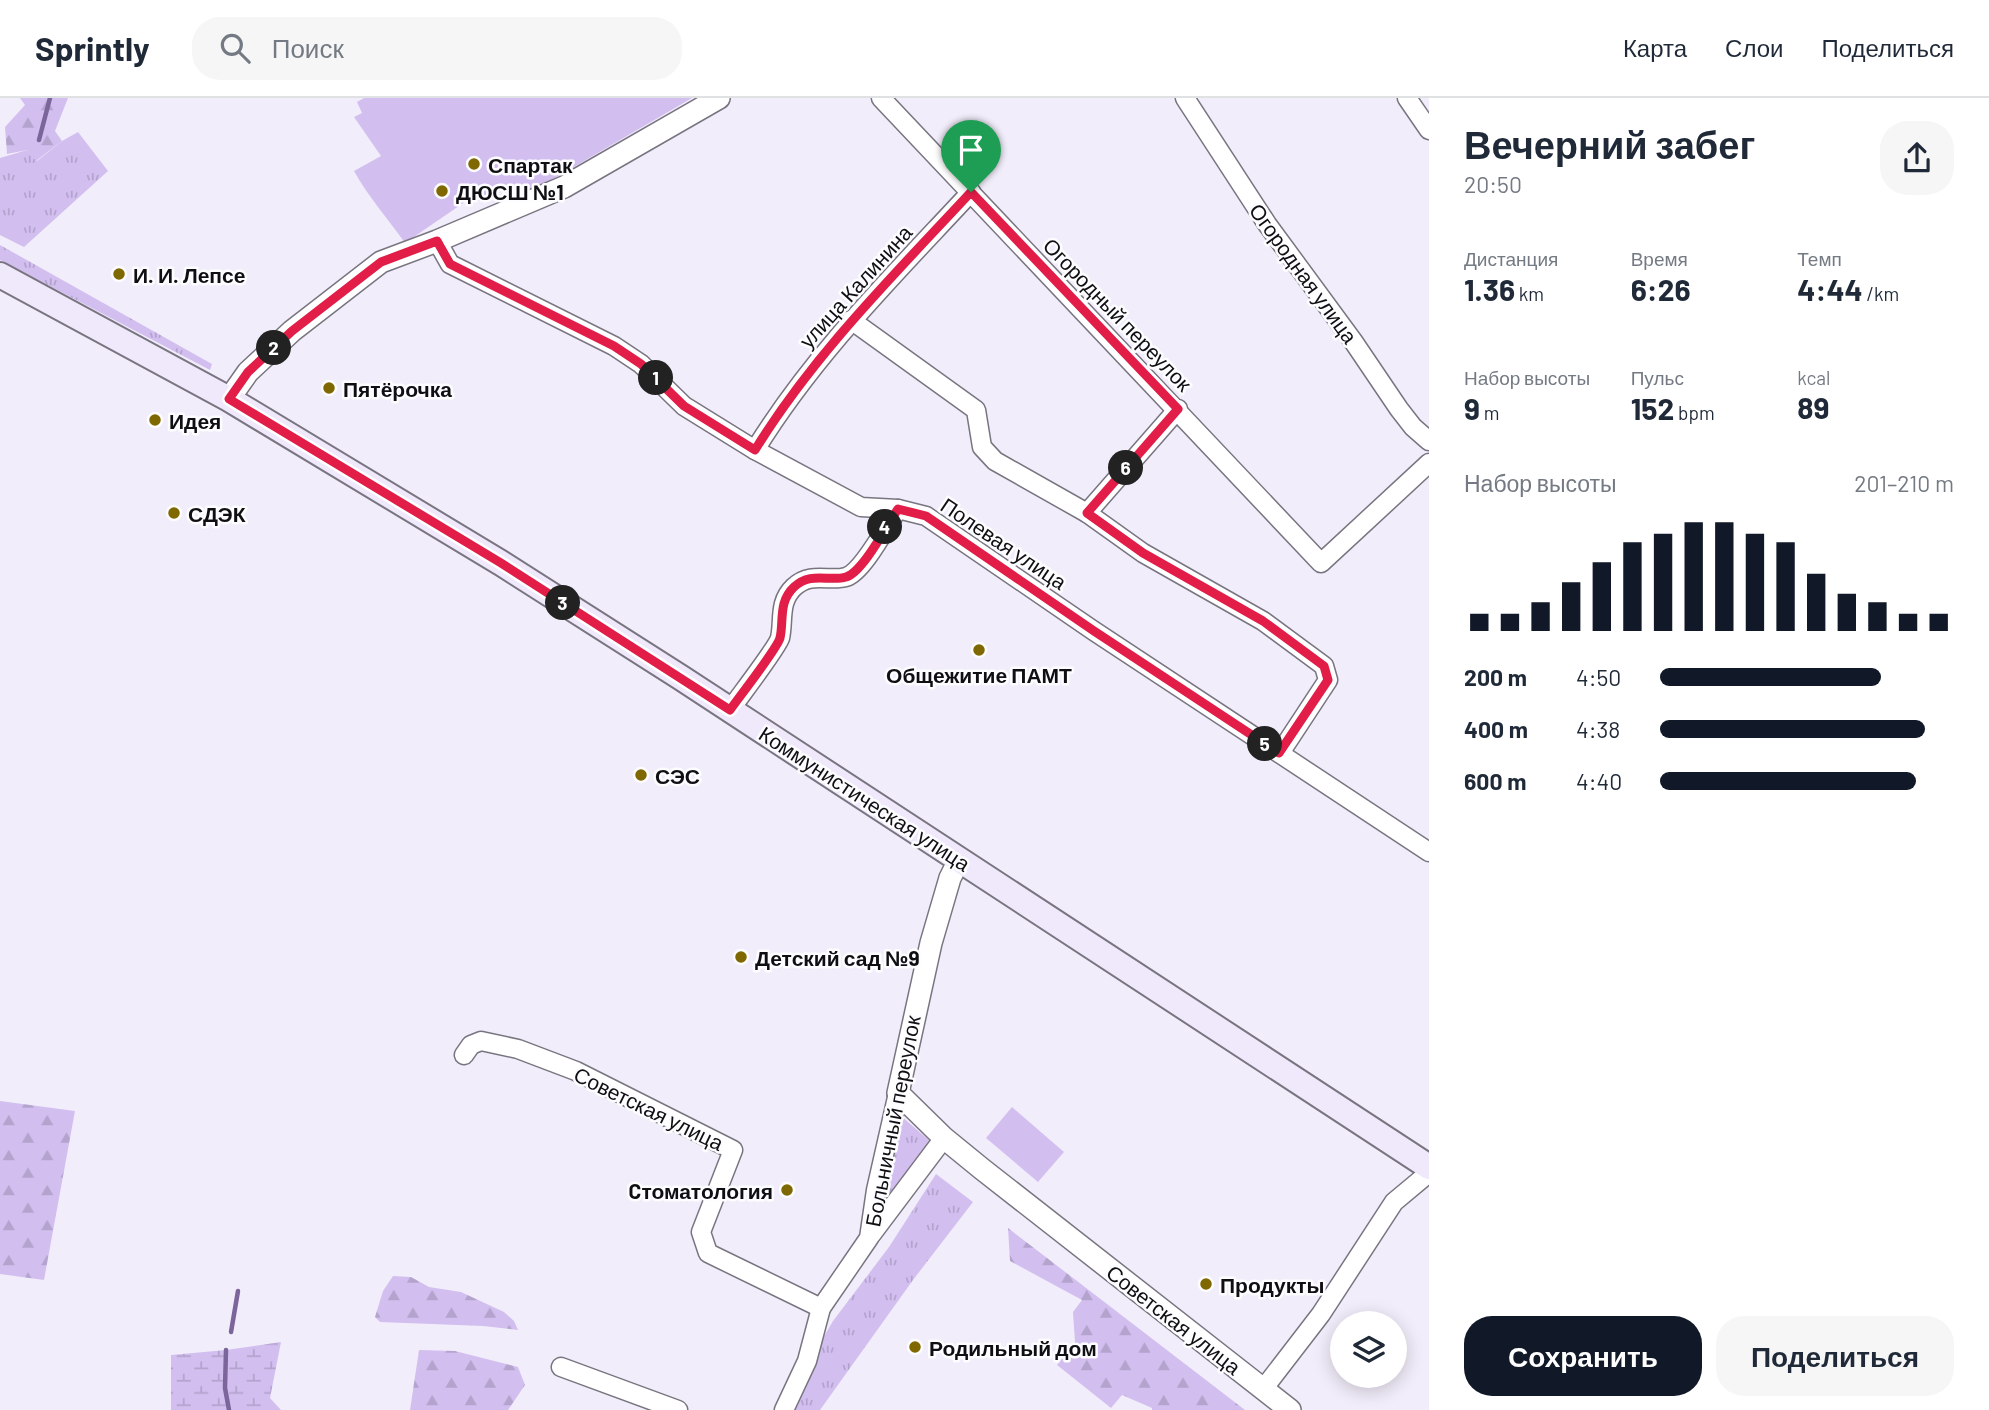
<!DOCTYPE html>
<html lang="ru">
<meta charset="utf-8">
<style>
body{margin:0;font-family:Barlow,sans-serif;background:#f6f6f7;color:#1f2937;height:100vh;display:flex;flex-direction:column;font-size:26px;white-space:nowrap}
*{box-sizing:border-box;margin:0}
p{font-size:23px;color:#747a83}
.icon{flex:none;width:38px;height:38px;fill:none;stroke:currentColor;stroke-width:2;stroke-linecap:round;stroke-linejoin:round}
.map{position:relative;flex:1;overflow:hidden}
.side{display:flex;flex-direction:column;background:#fff;width:560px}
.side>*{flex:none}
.tools{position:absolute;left:1330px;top:1213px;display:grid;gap:14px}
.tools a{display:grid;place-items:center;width:77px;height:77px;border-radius:50%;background:#fff;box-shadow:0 4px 18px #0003;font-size:35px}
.pin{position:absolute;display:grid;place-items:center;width:60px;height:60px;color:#fff;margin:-72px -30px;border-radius:50% 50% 50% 0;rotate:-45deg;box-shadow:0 0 7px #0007}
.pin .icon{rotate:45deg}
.km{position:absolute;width:35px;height:35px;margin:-18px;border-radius:50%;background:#222;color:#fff;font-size:19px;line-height:35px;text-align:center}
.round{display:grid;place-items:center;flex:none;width:74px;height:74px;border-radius:28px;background:#f6f6f7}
.summary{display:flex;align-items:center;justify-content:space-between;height:119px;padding:0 35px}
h1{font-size:38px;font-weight:700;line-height:52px}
.stats{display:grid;grid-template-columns:repeat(3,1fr);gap:10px;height:119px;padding:7px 35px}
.stats div{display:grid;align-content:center}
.stats b{font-size:30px;font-weight:700}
.stats small{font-size:19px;font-weight:400}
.stats p{font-size:19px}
.chart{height:196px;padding:14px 35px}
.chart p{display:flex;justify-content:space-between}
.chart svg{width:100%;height:126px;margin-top:7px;stroke:#111827;stroke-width:6}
.cta{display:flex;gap:14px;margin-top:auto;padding:14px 35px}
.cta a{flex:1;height:80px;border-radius:28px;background:#111827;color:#fff;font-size:28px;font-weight:700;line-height:80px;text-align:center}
.cta a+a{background:#f6f6f7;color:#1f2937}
ul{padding:0 35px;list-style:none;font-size:23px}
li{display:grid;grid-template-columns:112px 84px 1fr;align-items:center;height:52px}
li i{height:18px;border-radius:9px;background:#111827}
header{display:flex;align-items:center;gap:42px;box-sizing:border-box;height:98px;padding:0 35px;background:#fff;border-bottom:2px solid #e0e1e3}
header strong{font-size:33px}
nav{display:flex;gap:38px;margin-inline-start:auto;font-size:24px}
.search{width:490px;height:63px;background:#f6f6f7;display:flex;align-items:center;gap:18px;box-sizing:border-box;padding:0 24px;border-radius:28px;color:#747a83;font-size:26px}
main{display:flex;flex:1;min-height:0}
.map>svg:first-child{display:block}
.grass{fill:url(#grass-tufts)}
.forest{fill:url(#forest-firs)}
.wetland{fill:url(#wetland-marsh)}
.pitch{fill:#d2bff0}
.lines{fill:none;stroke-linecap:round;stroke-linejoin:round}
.stream{stroke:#7b659b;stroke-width:4.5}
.minor-casing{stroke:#797580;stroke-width:21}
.tertiary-casing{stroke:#797580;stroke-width:24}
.secondary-casing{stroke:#797580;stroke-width:28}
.minor{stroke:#fff;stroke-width:18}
.tertiary{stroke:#fff;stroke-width:21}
.secondary{stroke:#f0e8fb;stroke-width:24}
.route-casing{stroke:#fff;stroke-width:14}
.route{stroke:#e11d48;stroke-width:9}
.poi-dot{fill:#806800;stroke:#fdfdff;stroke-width:2.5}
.labels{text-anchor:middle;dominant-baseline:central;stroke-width:5;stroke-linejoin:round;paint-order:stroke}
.poi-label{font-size:21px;font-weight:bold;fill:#0f0e12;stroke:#fdfdff;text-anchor:start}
.street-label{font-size:21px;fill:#0f0e12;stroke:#fdfdff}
</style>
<header>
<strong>Sprintly</strong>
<div class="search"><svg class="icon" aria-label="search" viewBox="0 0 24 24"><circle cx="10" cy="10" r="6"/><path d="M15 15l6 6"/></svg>Поиск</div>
<nav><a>Карта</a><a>Слои</a><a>Поделиться</a></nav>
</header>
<main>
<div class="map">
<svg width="1429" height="1312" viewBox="0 0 1429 1312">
<defs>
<pattern id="grass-tufts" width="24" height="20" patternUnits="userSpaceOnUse" patternTransform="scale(1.75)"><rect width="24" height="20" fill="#d2bff0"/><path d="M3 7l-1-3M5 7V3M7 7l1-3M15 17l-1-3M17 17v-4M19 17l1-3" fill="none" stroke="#b3a3cd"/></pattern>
<pattern id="forest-firs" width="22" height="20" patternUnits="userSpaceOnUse" patternTransform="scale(1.75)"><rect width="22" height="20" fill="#d2bff0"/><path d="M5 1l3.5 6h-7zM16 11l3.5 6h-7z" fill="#b3a3cd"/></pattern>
<pattern id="wetland-marsh" width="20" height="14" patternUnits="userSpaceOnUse" patternTransform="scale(1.75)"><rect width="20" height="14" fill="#d2bff0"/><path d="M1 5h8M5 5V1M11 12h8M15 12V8" fill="none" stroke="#b3a3cd"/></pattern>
</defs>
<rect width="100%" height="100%" fill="#f2edfa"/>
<g class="grass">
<path d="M78 34 108 73 24 149 0 137V60L27 52 37 63 62 43Z"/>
<path d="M0 147 212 266 210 272 0 162Z"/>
<path d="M901 1018 930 1043 889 1096 883 1093Z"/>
<path d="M936 1076 973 1104 913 1182 820 1312H788L809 1264 833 1223 889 1149Z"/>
</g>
<g class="forest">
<path d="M20 0H68L55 33 62 43 36 63 27 52 7 56 5 29 25 7Z"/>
<path d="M0 1003 75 1013 44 1182 0 1176Z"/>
<path d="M1008 1130 1245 1312H1152V1310L1122 1297 1111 1310 1057 1267 1075 1244 1073 1214 1082 1202 1010 1163Z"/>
<path d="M393 1178 411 1179 429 1189 461 1194 504 1214 514 1223 518 1232 483 1228 380 1224 375 1219 383 1193Z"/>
<path d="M419 1252 455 1253 518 1269 525 1287 508 1312H410Z"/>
</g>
<path class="wetland" d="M281 1244 270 1300 281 1312H171V1257L226 1252Z"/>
<g class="pitch">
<path d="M364 0H692L512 105 501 89 479 103 475 97 405 145C389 122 367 97 354 73L381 58 354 19 362 15 357 4Z"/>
<path d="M1012 1009 1064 1054 1038 1084 986 1040Z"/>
</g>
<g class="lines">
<g class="stream">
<path d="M39 42 50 0"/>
<path d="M231 1234 238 1193"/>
<path d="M226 1252 225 1290 229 1312"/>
</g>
<defs>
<g id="minor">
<path d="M881 0 1321 465 1429 365"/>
<path d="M1185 0 1267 126 1353 243 1399 311 1413 329 1429 343"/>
<path d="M1407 0 1429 32"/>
<path d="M437 143 450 166 614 248 641 266 684 308 755 352 861 409 898 411 926 418 1094 533 1429 754"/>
<path d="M851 222 976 312 982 349 995 363 1087 415 1143 455 1263 523 1324 568 1328 582 1280 655"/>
<path d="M755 352C814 256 894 177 971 94"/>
<path d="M1087 415 1178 311"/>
<path d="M730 612C739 599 777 550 780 540 784 523 778 504 794 489 811 473 830 484 846 479 863 474 887 427 898 411"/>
<path d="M464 957 471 947 481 943 518 951 576 973 733 1052 701 1134 708 1155 821 1210"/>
<path d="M871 1137 944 1040"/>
<path d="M561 1269 678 1312"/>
<path d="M1264 1290 1321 1216 1394 1104 1424 1079 1429 1072"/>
<path d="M784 1312 807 1263 821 1210 869 1140 876 1092 898 995"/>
</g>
<g id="tertiary">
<path d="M229 301 248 274 292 233 381 164 437 143 564 89 719 0"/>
<path d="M959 762 950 780 931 845 898 995 944 1040 982 1071 1290 1312"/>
</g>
<path id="secondary" d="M0 177 229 301 501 465 680 579 1429 1069"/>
</defs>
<use href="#minor" class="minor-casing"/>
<use href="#tertiary" class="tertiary-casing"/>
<use href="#secondary" class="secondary-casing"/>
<use href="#minor" class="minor"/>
<use href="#tertiary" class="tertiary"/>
<use href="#secondary" class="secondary"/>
</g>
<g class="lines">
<defs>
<path id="route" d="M971 94 1178 311 1087 415 1143 455 1263 523 1324 568 1328 582 1279 655 1094 533 926 418 898 411C887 427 863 474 846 479 829 484 811 473 794 489 778 504 784 523 780 540 777 551 739 599 730 612L501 465 229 301 248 274 292 233 381 164 437 143 450 166 614 248 641 266 684 308 755 352C814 256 894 177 971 94Z"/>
</defs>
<use href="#route" class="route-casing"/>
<use href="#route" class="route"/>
</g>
<g class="poi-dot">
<circle cx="474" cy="66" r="7"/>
<circle cx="442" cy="93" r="7"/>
<circle cx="119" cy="176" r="7"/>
<circle cx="329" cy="290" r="7"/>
<circle cx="155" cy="322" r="7"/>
<circle cx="174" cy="415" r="7"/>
<circle cx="979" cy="552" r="7"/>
<circle cx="641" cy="677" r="7"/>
<circle cx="741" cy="859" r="7"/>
<circle cx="787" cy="1092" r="7"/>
<circle cx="1206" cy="1186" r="7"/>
<circle cx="915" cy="1249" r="7"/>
</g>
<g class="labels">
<g class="poi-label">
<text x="488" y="66">Спартак</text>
<text x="456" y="93">ДЮСШ №1</text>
<text x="133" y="176">И. И. Лепсе</text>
<text x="343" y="290">Пятёрочка</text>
<text x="169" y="322">Идея</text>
<text x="188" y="415">СДЭК</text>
<text x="979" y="576" text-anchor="middle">Общежитие ПАМТ</text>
<text x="655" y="677">СЭС</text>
<text x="755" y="859">Детский сад №9</text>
<text x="773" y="1092" text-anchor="end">Cтоматология</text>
<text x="1220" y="1186">Продукты</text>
<text x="929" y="1249">Родильный дом</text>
</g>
<g class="street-label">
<text transform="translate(1304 175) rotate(54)">Огородная улица</text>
<text transform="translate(855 188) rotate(-48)">улица Калинина</text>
<text transform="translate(1118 216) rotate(46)">Огородный переулок</text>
<text transform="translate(1004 445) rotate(34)">Полевая улица</text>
<text transform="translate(865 700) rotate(33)">Коммунистическая улица</text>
<text transform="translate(649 1010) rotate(26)">Советская улица</text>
<text transform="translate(892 1023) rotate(-79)">Больничный переулок</text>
<text transform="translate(1174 1221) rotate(38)">Советская улица</text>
</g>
</g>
</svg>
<div class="tools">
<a><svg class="icon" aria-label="layers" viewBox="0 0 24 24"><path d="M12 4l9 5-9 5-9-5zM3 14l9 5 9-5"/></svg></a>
</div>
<div class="pin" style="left:971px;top:94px;background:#1e9e55"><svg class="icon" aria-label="arrive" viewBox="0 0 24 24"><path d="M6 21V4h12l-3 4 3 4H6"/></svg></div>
<b class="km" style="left:656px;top:280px">1</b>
<b class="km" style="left:274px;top:250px">2</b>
<b class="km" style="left:563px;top:505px">3</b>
<b class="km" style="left:885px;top:429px">4</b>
<b class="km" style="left:1265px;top:646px">5</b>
<b class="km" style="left:1126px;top:370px">6</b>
</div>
<section class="side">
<div class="summary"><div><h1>Вечерний забег</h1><p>20:50</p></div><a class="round"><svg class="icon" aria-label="share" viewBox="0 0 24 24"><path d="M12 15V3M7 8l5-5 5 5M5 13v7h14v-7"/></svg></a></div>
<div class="stats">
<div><p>Дистанция</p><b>1.36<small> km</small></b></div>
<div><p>Время</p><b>6:26</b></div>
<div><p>Темп</p><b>4:44<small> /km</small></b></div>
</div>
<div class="stats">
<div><p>Набор высоты</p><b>9<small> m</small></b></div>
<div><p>Пульс</p><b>152<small> bpm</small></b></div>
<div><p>kcal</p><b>89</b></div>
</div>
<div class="chart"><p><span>Набор высоты</span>201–210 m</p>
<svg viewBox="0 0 160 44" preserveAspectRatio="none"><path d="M5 44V38M15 44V38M25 44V34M35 44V27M45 44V20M55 44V13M65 44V10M75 44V6M85 44V6M95 44V10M105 44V13M115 44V24M125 44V31M135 44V34M145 44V38M155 44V38"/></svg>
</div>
<ul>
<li><b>200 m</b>4:50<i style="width:75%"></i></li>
<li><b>400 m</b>4:38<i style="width:90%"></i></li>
<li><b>600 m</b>4:40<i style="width:87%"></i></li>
</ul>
<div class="cta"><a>Сохранить</a><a>Поделиться</a></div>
</section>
</main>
